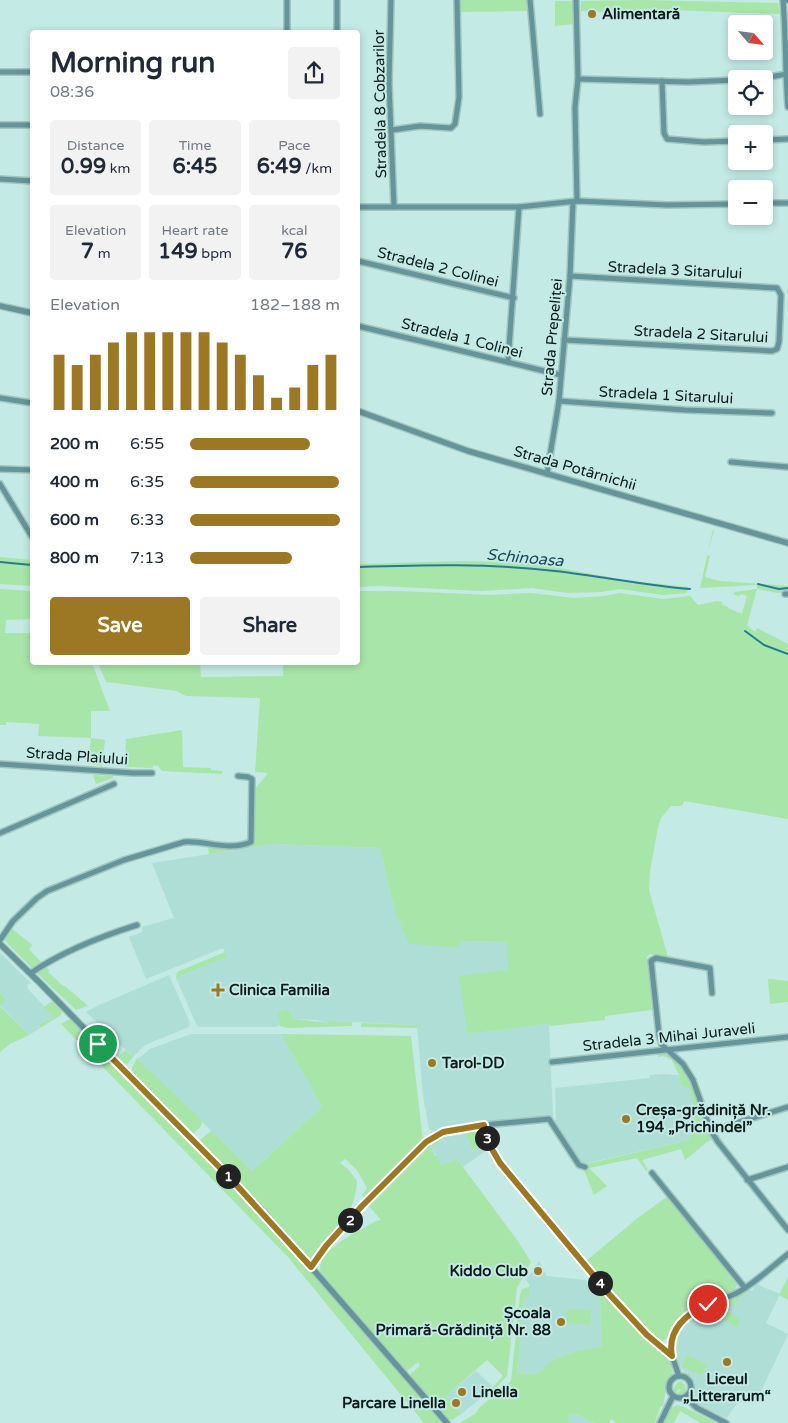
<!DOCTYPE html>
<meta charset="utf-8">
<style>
body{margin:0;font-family:"Varela Round",sans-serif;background:#f2f2f3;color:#1f2937;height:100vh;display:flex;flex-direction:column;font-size:19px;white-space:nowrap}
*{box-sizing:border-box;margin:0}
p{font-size:16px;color:#747a83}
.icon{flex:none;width:28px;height:28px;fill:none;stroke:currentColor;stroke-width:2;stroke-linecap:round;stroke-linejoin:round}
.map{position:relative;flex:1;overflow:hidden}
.sheet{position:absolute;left:30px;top:30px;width:330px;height:635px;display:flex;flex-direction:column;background:#fff;border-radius:5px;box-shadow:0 2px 8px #0003}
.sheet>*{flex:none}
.needle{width:32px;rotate:118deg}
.controls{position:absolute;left:728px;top:15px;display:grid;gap:10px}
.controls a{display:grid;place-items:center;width:45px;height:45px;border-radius:5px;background:#fff;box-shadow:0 2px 8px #0003;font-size:25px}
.pin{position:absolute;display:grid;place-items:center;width:42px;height:42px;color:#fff;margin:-21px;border:2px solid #fff;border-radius:50%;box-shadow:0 1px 5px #0007}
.km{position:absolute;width:25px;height:25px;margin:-12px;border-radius:50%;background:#222;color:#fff;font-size:14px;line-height:25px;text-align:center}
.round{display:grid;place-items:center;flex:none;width:52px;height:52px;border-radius:5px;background:#f2f2f3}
.summary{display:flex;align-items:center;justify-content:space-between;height:85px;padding:0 20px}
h1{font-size:28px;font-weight:700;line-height:38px}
.stats{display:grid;grid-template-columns:repeat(3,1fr);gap:8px;height:85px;padding:5px 20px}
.stats div{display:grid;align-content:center;border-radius:5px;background:#f2f2f3;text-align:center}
.stats b{font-size:21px;font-weight:700}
.stats small{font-size:14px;font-weight:400}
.stats p{font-size:14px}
.chart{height:140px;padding:10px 20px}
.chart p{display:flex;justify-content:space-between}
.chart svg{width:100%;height:90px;margin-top:5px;stroke:#9d7824;stroke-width:6}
.cta{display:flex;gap:10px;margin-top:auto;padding:10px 20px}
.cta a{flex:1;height:58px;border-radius:5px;background:#9d7824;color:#fff;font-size:20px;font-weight:700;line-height:58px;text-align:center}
.cta a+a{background:#f2f2f3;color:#1f2937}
ul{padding:0 20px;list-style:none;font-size:16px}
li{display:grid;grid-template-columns:80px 60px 1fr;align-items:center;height:38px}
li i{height:12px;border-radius:6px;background:#9d7824}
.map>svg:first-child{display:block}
.built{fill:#afded7}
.green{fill:#a8e5a8}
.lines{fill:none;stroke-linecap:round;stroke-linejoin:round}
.stream{stroke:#277a95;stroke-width:2}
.minor-casing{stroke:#a2c5c0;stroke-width:8}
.tertiary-casing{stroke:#a2c5c0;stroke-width:8}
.minor{stroke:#65949a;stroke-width:5}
.tertiary{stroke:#65949a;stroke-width:5.5}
.route-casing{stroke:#fff;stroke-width:10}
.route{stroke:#9d7824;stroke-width:6}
.poi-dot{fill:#9d7824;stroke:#c3eae4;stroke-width:2}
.labels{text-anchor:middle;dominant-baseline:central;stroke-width:4;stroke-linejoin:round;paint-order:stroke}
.poi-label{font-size:15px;font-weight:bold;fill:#0d1c1a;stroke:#c3eae4;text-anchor:start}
.street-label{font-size:15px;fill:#0d1c1a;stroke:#c3eae4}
.water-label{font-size:16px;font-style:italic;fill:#1a485a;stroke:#c3eae4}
</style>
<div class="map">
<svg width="788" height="1423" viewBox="0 0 788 1423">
<rect width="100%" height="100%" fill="#c3eae4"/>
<g class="built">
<path d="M274 844 380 848 395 912 463 941 508 942 509 970 467 1034 549 1024 553 1116 478 1122 473 1125 432 1131 429 1129 423 1096 417 1025 330 1021V1023L323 1022 316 1020 294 1019 291 1016 276 1027H200L197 1026 176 978 227 957 223 948 146 979 129 937 142 932V927L174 918 152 863Z"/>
<path d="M0 953 31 983 27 985 28 989 54 1017 39 1024 40 1028 29 1035 0 1005 6 999 0 993Z"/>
<path d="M169 975 190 1023 189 1027 145 1045 133 1057 86 1012 97 1006Z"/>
<path d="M191 1034H281L322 1107 252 1171 138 1059 150 1049Z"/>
<path d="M663 1074 679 1075 681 1085 690 1089 697 1128 686 1141 583 1164 554 1122 556 1120 555 1088 650 1078V1075Z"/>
<path d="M465 1131 472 1151 483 1143 487 1150 463 1167 457 1159 441 1165 431 1146 439 1143 438 1137 447 1133Z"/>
<path d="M539 1261 547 1276 585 1280 594 1289 600 1298 602 1346 577 1351 550 1361 538 1374 517 1373 524 1297H529V1284L526 1280Z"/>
<path d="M756 1284 780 1294 766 1323 788 1334 757 1400 737 1403 727 1418 696 1404 692 1397 695 1382 681 1368 676 1348 682 1326 698 1314 724 1303 731 1306 749 1290 752 1291Z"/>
<path d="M476 1371 494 1388 461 1414 446 1396Z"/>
<path d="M578 1414 594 1423H569L570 1421 567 1415Z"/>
</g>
<g class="green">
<path d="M460 0H526L527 11 461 12Z"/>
<path d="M641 0 778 3 780 14 645 9V13L581 11V1Z"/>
<path d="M555 1H573L574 24 555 26Z"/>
<path d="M713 529 714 531 707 555 710 556 705 577 720 581 788 586V592L778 593 757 589 747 625 755 632 757 628 788 644V819L684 801 682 806H671L661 818 658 827 650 871 649 890 668 957 650 954 647 957 652 1010 605 1016V1020L550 1026 549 1024 467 1034 459 976 508 970 507 942 463 941 457 947 409 944 395 912 380 848 274 844 209 854 208 847C222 849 240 850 253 845L255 789 268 773 255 772 260 698 186 696 177 691 106 682 98 663H200L201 677 283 676V663L358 662V591H399L490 595 531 593 575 598 604 596 620 593 663 599 690 596 698 605 717 601 722 602V605L728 607V608L742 614 747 596 741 594 740 596 734 595V592L757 589V585L700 588Z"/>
<path d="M0 557 32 560V586L0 584Z"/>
<path d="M463 561 522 563 559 568 625 580 688 587 687 593 663 595 620 589 601 592 568 593 532 588 481 591 380 586 358 587V564Z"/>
<path d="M0 589 32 591V619L6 620 5 633H32V662L92 663 110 711H91V738L105 740 102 766 88 763 91 738 38 736 39 724 6 722V725H0Z"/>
<path d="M182 730 183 767 211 768V770L222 771V774L162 771 158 766 154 765 152 768 125 767 126 739Z"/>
<path d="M93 775 113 776V778L96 784Z"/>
<path d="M10 927 32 945 29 949 41 962 32 968 7 943C3 938 6 932 10 927Z"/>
<path d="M225 952 227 957 176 978 177 972Z"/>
<path d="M46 967 50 971 48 972 63 986H65L88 1006 76 1010 37 973Z"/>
<path d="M768 979 788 981V1002L770 1004Z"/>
<path d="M0 993 6 999 0 1006 29 1035 10 1044 0 1052Z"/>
<path d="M53 1002 62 1011 61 1015 40 1028 39 1024 54 1017 44 1007 49 1003Z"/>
<path d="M288 1010 294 1019 329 1023 330 1021 352 1022V1026L287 1028 279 1026 280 1023 277 1013Z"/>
<path d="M70 1019 260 1214 443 1423H424L288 1257 61 1024Z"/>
<path d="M361 1023 417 1025V1028L361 1027Z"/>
<path d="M281 1034 411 1036 423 1142 386 1175 364 1200 362 1195 367 1188 357 1170 345 1159 340 1163 348 1169 357 1181C355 1216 334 1234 314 1259L310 1260 259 1203 199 1141 207 1134 212 1131 252 1171 322 1107Z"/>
<path d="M125 1050 133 1057 127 1064H123L117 1058Z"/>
<path d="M664 1053C691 1064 703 1115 712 1140L707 1142 685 1160 681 1149 642 1160 648 1170 646 1171 637 1158 589 1168 607 1186 594 1195 584 1170 588 1168 586 1164 686 1141 697 1129 690 1089 681 1085 679 1075 672 1060 663 1056 658 1057V1054Z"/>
<path d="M137 1058 202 1121 201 1126 192 1135 133 1074 132 1068Z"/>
<path d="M478 1128 483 1143 472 1151 465 1131Z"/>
<path d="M438 1137 439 1143 431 1146 435 1156 437 1155 441 1165 457 1159 517 1240 531 1262 517 1288 507 1376 495 1389H493V1387L503 1376 487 1360 446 1396 461 1414 452 1420 448 1419 411 1377V1373L420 1366 418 1362 407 1371 321 1273C312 1252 361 1230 376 1221L381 1220 368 1205 428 1142Z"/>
<path d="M668 1196 737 1285 735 1291C716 1297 691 1303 678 1319 670 1328 670 1338 660 1344L621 1304 586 1261 639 1217Z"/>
<path d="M788 1277V1300L779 1295Z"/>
<path d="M599 1286 667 1357 671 1364 673 1376 667 1384 663 1406 660 1407 655 1423H617L611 1419 609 1423H594L578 1414 567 1415 570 1421 569 1423H459L475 1414 480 1407 511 1381 520 1295 522 1289 529 1287V1298L524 1297 517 1373 538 1374 550 1361 577 1351 602 1346 600 1298 594 1289Z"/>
<path d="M747 1290H749L731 1306 724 1303 698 1314 682 1326 676 1348 681 1368C674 1357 670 1348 676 1335 690 1306 723 1306 747 1290Z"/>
<path d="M567 1309 591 1310 590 1324 566 1323Z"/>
<path d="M722 1309 741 1319 737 1327 718 1317Z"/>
<path d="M687 1355 707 1364 702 1375 682 1367Z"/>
<path d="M681 1381 685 1385 686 1390 683 1396H675L681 1390 679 1389 675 1395 673 1390 677 1383Z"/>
<path d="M677 1405 684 1407 716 1423H701L680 1411 674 1423H662L669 1409Z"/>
</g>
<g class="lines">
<g class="stream">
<path d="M0 562 32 565"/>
<path d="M358 567C423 565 489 563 555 571 600 576 644 585 690 589"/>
<path d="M758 584 779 589 788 588"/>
<path d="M745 631 764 645 788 654"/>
</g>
<defs>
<g id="minor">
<path d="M391 0 389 83 394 207"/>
<path d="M530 0 540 114"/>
<path d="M576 0 578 79 575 107 577 201"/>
<path d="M783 0C786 36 785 72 788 107"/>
<path d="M287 32V0"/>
<path d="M337 32V0"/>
<path d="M0 72H32"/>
<path d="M578 79 688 82 736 80"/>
<path d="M757 79 787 74"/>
<path d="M662 81 664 133 667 139 704 142 736 141"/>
<path d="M0 125H32"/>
<path d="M392 130 420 126 451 128 455 124 459 97 457 0"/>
<path d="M764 140 788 139"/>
<path d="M0 179 32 181"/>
<path d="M764 203H788"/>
<path d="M358 207H519L577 201 667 205 736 204"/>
<path d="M358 261 514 298"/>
<path d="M358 326 561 375"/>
<path d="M564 340 772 351 777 349 779 342 781 295 777 288 570 276"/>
<path d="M508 362 519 207"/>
<path d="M0 398 32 403"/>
<path d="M559 401 685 410 772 413"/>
<path d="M731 462 788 467"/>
<path d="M0 469 32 470"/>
<path d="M547 474 559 401 570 276 573 202"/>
<path d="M0 484 32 537"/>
<path d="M785 594H788"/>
<path d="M0 764 133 773H152"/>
<path d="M0 833 114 784"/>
<path d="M0 940 13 921 37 898 47 891 124 860 184 842C206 840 228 852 251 842L252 779 248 777 238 776"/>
<path d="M31 973C63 951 99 937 137 925"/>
<path d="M712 993 710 968 656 958 651 961 659 1035 662 1045 683 1064 693 1080 711 1131 718 1142 788 1230"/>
<path d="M552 1062 788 1037"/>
<path d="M484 1125 489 1144 495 1157 609 1293 647 1335 672 1356 679 1376"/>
<path d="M711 1131 788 1107"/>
<path d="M652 1173 745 1288"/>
<path d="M747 1180 788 1167"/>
<path d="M311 1267 326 1246 362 1206 434 1136 443 1132 484 1125 549 1119 579 1165 585 1167"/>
<path d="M671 1356C667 1330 687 1312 709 1303 720 1299 732 1297 742 1290 758 1280 773 1266 788 1254"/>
<circle cx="680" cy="1387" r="11"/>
<path d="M685 1397 697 1408 726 1423"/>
<path d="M660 1423 673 1396"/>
</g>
<g id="tertiary">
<path d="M785 0H788"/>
<path d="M0 306 32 313"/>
<path d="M358 411 468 451 788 543"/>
<path d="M0 944 41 984 263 1212 447 1423"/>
</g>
</defs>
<use href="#minor" class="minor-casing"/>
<use href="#tertiary" class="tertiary-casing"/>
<use href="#minor" class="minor"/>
<use href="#tertiary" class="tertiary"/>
</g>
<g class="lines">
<defs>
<path id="route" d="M98 1044 230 1178 311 1267 326 1246 362 1206 426 1142 443 1132 484 1125 489 1144 500 1163 609 1294 647 1335 672 1356C667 1330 686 1314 708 1304"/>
</defs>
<use href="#route" class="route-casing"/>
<use href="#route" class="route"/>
</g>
<g class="poi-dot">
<circle cx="592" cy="14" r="5"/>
<path d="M215.5 982.5h5v5h5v5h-5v5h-5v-5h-5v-5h5z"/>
<circle cx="432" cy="1063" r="5"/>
<circle cx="626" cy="1119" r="5"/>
<circle cx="538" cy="1271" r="5"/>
<circle cx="561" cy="1322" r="5"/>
<circle cx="727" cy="1362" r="5"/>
<circle cx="462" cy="1392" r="5"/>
<circle cx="456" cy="1403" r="5"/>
</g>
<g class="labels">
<g class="poi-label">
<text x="602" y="14">Alimentară</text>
<text x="229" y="990">Clinica Familia</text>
<text x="442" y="1063">Tarol-DD</text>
<text x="636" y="1110">Creșa-grădiniță Nr.<tspan x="636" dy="17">194 „Prichindel”</tspan></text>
<text x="528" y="1271" text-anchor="end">Kiddo Club</text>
<text x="551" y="1313" text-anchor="end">Școala<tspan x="551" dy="17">Primară-Grădiniță Nr. 88</tspan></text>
<text x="727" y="1379" text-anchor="middle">Liceul<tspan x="727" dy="17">„Litterarum“</tspan></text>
<text x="472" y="1392">Linella</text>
<text x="446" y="1403" text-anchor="end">Parcare Linella</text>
</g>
<g class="street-label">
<text transform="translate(380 104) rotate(-91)">Stradela 8 Cobzarilor</text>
<text transform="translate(438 267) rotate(14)">Stradela 2 Colinei</text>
<text transform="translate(675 270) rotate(3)">Stradela 3 Sitarului</text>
<text transform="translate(701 334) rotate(3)">Stradela 2 Sitarului</text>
<text transform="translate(552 337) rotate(-85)">Strada Prepeliței</text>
<text transform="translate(462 338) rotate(14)">Stradela 1 Colinei</text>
<text transform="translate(666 395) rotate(3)">Stradela 1 Sitarului</text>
<text transform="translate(575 468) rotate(16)">Strada Potârnichii</text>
<text transform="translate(77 756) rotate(4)">Strada Plaiului</text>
<text transform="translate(669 1037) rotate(-6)">Stradela 3 Mihai Juraveli</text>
</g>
<g class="water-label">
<text transform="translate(525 558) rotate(5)">Schinoasa</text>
</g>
</g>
</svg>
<div class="controls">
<a><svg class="needle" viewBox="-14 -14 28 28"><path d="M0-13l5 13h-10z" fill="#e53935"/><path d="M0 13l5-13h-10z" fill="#747a83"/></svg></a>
<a><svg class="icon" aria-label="locate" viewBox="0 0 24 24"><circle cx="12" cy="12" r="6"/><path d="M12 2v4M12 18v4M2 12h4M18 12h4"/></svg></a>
<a>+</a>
<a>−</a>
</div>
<div class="pin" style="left:98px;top:1044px;background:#1e9e55"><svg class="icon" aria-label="arrive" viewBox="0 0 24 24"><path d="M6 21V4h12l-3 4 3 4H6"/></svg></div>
<div class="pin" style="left:708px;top:1304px;background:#d93025"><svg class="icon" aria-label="check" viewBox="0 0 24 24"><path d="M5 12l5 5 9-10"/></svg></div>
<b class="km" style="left:228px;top:1176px">1</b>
<b class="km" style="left:350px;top:1220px">2</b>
<b class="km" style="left:487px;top:1138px">3</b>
<b class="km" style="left:600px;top:1283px">4</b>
<section class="sheet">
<div class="summary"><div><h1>Morning run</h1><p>08:36</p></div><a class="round"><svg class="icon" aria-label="share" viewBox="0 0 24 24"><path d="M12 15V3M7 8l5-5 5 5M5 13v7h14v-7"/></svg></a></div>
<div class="stats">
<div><p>Distance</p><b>0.99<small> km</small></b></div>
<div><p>Time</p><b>6:45</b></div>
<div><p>Pace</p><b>6:49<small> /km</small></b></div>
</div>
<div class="stats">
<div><p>Elevation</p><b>7<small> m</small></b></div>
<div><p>Heart rate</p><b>149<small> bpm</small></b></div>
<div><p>kcal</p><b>76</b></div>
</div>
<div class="chart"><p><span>Elevation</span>182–188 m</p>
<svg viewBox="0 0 160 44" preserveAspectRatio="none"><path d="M5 44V17M15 44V22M25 44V17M35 44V11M45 44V6M55 44V6M65 44V6M75 44V6M85 44V6M95 44V11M105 44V17M115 44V27M125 44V38M135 44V33M145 44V22M155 44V17"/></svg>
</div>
<ul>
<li><b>200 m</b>6:55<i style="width:80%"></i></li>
<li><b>400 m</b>6:35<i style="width:99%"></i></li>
<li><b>600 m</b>6:33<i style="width:100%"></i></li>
<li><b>800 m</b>7:13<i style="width:68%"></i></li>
</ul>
<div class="cta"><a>Save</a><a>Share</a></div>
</section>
</div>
